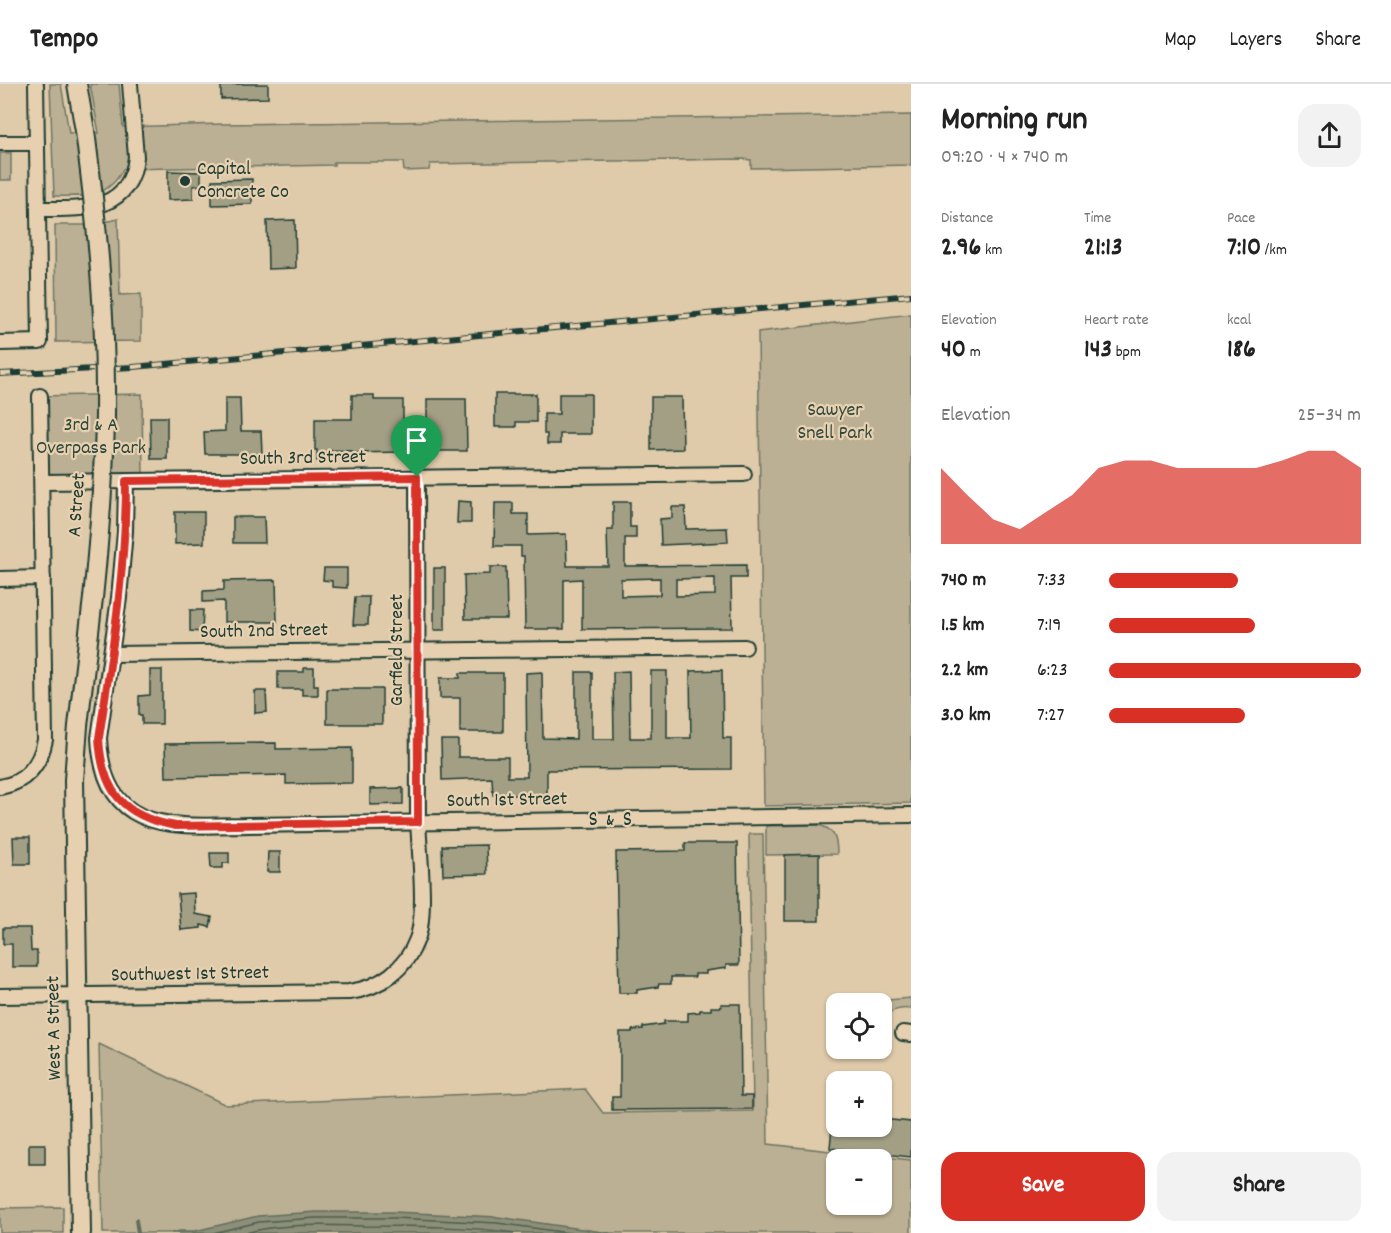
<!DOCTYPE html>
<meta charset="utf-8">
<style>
body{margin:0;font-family:Dekko,sans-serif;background:#f2f2f2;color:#222;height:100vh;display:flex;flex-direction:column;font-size:22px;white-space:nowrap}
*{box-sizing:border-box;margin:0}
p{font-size:20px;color:#767676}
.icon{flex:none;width:33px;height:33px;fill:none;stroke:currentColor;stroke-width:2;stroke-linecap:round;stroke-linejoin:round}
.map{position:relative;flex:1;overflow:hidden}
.panel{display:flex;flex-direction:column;background:#fff;width:480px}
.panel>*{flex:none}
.fabs{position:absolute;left:826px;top:909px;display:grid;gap:12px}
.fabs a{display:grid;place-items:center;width:66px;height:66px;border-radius:12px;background:#fff;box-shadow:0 2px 4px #0004;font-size:30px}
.pin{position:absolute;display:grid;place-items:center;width:51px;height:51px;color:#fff;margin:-62px -26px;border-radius:50% 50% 50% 0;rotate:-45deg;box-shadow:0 0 6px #0007}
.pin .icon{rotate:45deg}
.round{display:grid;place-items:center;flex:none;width:63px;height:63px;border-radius:18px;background:#f2f2f2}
.headline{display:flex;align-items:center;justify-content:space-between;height:102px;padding:0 30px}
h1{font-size:33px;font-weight:800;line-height:45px}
.figures{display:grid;grid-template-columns:repeat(3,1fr);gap:9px;height:102px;padding:6px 30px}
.figures div{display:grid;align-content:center}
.figures b{font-size:26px;font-weight:800}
.figures small{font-size:16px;font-weight:400}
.figures p{font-size:16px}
.chart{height:168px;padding:12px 30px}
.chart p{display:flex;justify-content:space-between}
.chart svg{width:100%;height:108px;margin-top:6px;fill:#d93025;opacity:.7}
.primary-button{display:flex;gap:12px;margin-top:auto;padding:12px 30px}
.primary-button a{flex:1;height:69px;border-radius:18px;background:#d93025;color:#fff;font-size:24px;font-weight:800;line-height:69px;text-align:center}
.primary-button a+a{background:#f2f2f2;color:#222}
ul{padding:0 30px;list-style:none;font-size:20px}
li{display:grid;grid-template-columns:96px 72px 1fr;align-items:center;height:45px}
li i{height:15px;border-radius:8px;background:#d93025}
header{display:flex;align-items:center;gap:36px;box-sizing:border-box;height:84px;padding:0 30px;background:#fff;border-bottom:2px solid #e0e0e0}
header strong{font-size:28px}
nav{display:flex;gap:33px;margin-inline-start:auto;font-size:21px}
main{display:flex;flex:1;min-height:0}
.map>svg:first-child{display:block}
.green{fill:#bcb094;stroke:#6e7664;stroke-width:1.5;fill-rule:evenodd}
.water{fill:#8d8f78;stroke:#616e5d;stroke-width:1.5}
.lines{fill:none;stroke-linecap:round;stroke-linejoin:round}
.shore{stroke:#4b5e4f;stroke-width:1.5}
.stream{stroke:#616e5d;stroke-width:4}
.building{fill:#a39f85;stroke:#1f3d34;stroke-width:1.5;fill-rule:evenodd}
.minor-casing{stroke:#1f3d34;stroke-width:18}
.major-casing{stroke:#1f3d34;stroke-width:22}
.minor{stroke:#e7d0af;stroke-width:14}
.major{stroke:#e7d0af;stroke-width:18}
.rail-casing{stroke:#1f3d34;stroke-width:6}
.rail{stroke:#e7d0af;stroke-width:4;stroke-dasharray:11;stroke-linecap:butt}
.major-bridge-casing{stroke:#1f3d34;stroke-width:22;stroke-linecap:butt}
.major-bridge{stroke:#e7d0af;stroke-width:18}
.route-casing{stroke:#fff;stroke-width:12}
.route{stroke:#d93025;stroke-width:8}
.poi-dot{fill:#1f3d34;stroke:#e7d0af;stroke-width:2}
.labels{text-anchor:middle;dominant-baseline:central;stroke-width:4.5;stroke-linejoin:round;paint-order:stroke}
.poi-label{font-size:20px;fill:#1f3d34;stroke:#e7d0af;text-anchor:start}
.park-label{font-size:20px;fill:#2f483e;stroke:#e7d0af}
.street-label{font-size:20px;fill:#1f3d34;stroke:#e7d0af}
.neighbourhood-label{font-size:21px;letter-spacing:1.5px;fill:#1f3d34;stroke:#e7d0af}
</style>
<header>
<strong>Tempo</strong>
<nav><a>Map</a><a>Layers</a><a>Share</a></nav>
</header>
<main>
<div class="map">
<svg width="911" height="1149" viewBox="0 0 911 1149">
<rect width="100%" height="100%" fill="#dfcaaa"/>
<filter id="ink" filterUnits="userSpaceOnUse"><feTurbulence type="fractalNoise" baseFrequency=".0167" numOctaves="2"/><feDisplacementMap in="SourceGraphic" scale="12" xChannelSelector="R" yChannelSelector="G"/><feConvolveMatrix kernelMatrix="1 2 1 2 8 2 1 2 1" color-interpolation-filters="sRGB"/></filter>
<g filter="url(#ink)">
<g class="green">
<path d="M50 0H61L69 49H99L90 0H119L123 43 222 40 911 31V81L751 84V76L743 75 430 80 429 86 404 87 403 78H334V81L123 85C108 115 83 113 54 112Z"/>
<rect x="0" y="69" width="11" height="27"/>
<path d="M118 135 120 211 141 210V257L56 258 55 141H93Z"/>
<path d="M911 230V719L764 722 758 248Z"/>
<path d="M142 310 143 397 42 398 40 312Z"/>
<path d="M816 741C834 743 837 754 837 770L766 771V742Z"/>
<path d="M749 750H763L768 1060 911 1076V1149H103L99 960 226 1021 585 1005 603 1029 753 1027ZM837 1076H882V1120H837Z"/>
<path d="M911 914V925C899 923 890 926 882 935V920L888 916Z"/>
<path d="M63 1123V1149H0V1124Z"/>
</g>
<path class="water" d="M316 1128H394L498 1133 610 1149H171L180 1147H195L258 1132Z"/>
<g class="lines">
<g class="shore">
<path d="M213 1149 259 1138 316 1134H394L497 1139 569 1149"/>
<path d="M245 1149C283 1139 324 1141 364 1142 414 1142 466 1142 515 1149"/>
</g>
<path class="stream" d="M136 1136 138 1149"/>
</g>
<g class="building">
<path d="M221 0H268V14L221 15Z"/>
<path d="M168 87 201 88V101L193 102V115L168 116Z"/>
<path d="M252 95V120L212 121V96Z"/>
<path d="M295 136 296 184 268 185 267 137Z"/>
<path d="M495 310H536V338H516V343H495Z"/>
<path d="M559 310H591V350H560V360H547V350H544V330H559Z"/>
<path d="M352 311H374V316H403V368L352 369V367L331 366V377H317V366H315V335H352Z"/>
<path d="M651 313H682L683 365 651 366Z"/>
<path d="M225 314H240L241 347H261L262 370H205L204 348 225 347Z"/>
<path d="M427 315H466L467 367H427Z"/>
<path d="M150 333H167V375H151Z"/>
<path d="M458 417 471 418V439H457Z"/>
<path d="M613 418H630V443H636V454H625V482L746 481V494H731L732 544 582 545V495L564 496V545H525L524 472H521V462H494L495 419H513V430H528V451L566 450 567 482H608L607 446H613ZM660 494V511L621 512V495ZM715 494V511L676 512V495Z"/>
<path d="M672 423H685L686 445 727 444 728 458 661 461 660 435 672 434Z"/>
<path d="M175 428H204V459L175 460Z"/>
<path d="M233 433H264L265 459H233Z"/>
<path d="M490 483H506L507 535H465L464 491 490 490Z"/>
<path d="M324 484H347V504L332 503V497L323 496Z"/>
<rect x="434" y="484" width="11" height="62"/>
<path d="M276 496 277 538H224V517L203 518V507L224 506V497Z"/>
<path d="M355 513H369L368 541H353Z"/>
<path d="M190 526H203L202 548 190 547Z"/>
<path d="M304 584H314V601H318V611H302V605H278V588H304Z"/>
<path d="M150 586H162V640H142V631H139V612L150 611Z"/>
<path d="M722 586 723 654H731V685L547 686V711H493L492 694 442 696 441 656H458V673H508V693H527L526 589 542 588 543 654 576 655V588H592V655H614L613 588 629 587 630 654H651V587H667V654H691L690 587Z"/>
<path d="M460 589H503V648H460V614H440V594H460Z"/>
<rect x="327" y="605" width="55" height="35"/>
<path d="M255 607H266L267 628 255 629Z"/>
<path d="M276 659V665L352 664V699L286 700V691L166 693 165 660Z"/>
<path d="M403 704V720L370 721V705Z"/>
<path d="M13 753H30V780H14Z"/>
<path d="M685 759H737L739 881H726V884L706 887V890H695V893H671V900H659L658 903 637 906V909H619L616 768 685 767Z"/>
<path d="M486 761 487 790 443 791 442 762Z"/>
<path d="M268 768H280V788H267Z"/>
<path d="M210 769H229V779H223V784H211Z"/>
<path d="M819 770V837H785V771Z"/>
<path d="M194 809 195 830 212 833 210 843 201 841V844L181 846 178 810Z"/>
<path d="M3 844H30L31 867H37V883H12V860H3Z"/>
<path d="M721 920H740L741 1012H752V1025L612 1026V1013H620V948H632V946L643 945V943L664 940V937H688V929L700 928V926H711V923H721Z"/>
<path d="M882 1035 911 1038V1073L830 1064 832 1042H882Z"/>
<rect x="29" y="1060" width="16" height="20"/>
</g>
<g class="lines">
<defs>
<g id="minor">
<path d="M0 59H37"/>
<path d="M38 125C82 125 130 129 136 73L130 0"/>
<path d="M0 259 40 258 36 0"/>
<path d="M126 397 125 448 119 514 99 654C104 752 174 742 249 741L911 731"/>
<path d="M42 398 744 390"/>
<path d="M0 495 43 494"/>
<path d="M112 570 745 563"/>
<path d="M0 703C25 699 40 681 45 656L40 312"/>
<path d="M0 912 349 908C380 904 406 885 417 855 427 829 419 766 418 736 417 622 417 508 417 393"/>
<path d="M903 949 911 950"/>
</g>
<g id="major">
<path d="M77 0 85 47"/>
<path d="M81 1149 74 696 78 642 93 514"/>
</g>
</defs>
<use href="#minor" class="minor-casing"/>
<use href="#major" class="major-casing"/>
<use href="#minor" class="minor"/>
<use href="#major" class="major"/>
<defs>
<path id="rail" d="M0 290 133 283 911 211"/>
</defs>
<use href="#rail" class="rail-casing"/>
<use href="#rail" class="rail"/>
<defs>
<path id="major-bridge" d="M85 47C96 133 105 218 105 305 106 375 100 445 93 514"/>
</defs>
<use href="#major-bridge" class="major-bridge-casing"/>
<use href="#major-bridge" class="major-bridge"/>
</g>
</g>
<g class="lines" filter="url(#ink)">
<defs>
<path id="route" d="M417 393 418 738 176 742C123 733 102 707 99 654 112 569 126 484 126 397Z"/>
</defs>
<use href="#route" class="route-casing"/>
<use href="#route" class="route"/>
</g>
<circle class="poi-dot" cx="185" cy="97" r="6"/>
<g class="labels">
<g class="poi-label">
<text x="197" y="86">Capital<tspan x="197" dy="23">Concrete Co</tspan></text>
</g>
<g class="park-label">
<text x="835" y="327">Sawyer<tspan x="835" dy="23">Snell Park</tspan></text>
<text x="91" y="342">3rd &amp; A<tspan x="91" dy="23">Overpass Park</tspan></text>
</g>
<g class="street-label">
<text transform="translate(303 375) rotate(-1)">South 3rd Street</text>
<text transform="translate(78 421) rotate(-86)">A Street</text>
<text transform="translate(264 548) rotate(-1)">South 2nd Street</text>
<text transform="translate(398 566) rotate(-90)">Garfield Street</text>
<text transform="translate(507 717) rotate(-1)">South 1st Street</text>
<text transform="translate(190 891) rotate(-1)">Southwest 1st Street</text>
<text transform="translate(55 944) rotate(-91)">West A Street</text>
</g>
<g class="neighbourhood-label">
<text x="611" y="737">S &amp; S</text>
</g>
</g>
</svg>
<div class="fabs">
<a><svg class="icon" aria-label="locate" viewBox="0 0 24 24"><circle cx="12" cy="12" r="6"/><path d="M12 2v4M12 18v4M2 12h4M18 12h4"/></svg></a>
<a>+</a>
<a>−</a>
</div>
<div class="pin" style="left:417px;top:393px;background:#1e9e55"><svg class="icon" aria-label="arrive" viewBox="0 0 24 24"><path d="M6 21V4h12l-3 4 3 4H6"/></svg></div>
</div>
<section class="panel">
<div class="headline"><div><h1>Morning run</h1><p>09:20 · 4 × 740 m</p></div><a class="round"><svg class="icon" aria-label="share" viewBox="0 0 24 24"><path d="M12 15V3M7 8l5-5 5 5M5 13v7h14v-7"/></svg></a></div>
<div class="figures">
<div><p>Distance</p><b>2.96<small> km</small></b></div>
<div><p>Time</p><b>21:13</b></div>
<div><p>Pace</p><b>7:10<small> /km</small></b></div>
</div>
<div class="figures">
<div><p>Elevation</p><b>40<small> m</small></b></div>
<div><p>Heart rate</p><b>143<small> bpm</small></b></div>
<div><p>kcal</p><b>186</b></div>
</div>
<div class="chart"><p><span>Elevation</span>25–34 m</p>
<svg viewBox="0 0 160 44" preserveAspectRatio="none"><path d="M0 44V13L10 24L20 34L30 38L40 31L50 24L60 13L70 10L80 10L90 13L100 13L110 13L120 13L130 10L140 6L150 6L160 13V44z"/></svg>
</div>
<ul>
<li><b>740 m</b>7:33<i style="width:51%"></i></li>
<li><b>1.5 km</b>7:19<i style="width:58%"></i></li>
<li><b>2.2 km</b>6:23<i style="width:100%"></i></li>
<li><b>3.0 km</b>7:27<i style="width:54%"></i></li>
</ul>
<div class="primary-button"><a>Save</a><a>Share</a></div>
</section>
</main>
